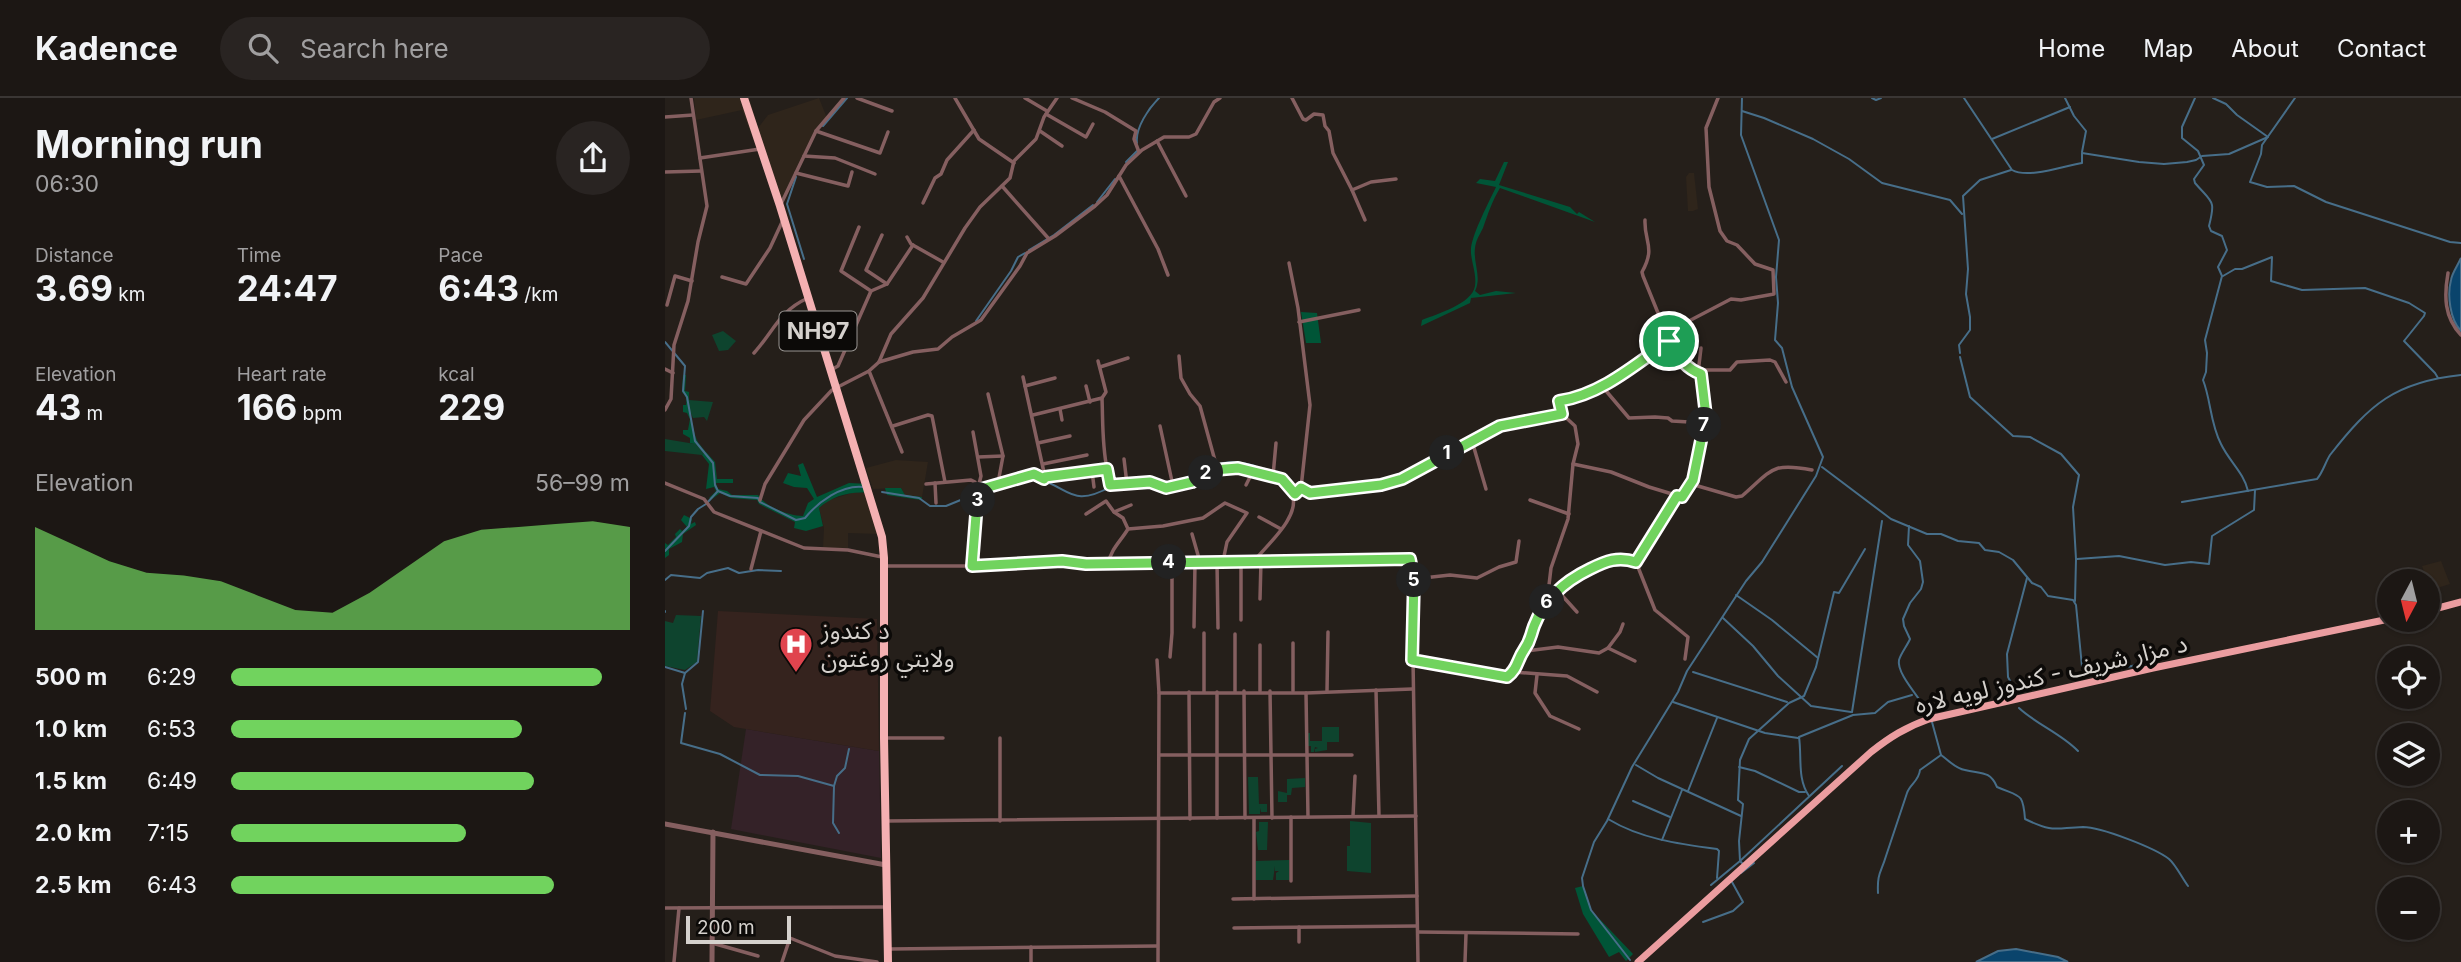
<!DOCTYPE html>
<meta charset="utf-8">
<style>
body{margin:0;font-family:Inter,"Noto Sans Arabic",sans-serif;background:#292422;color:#f1f3f6;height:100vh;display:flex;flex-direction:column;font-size:26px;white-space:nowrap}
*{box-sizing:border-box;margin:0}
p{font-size:23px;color:#a09fa0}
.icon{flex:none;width:38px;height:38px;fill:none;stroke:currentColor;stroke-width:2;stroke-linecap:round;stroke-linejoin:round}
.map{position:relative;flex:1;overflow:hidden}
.details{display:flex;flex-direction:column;background:#1c1714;width:665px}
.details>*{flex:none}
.needle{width:46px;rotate:187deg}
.tools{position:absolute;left:1712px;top:471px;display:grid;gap:14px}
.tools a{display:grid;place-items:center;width:63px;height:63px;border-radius:50%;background:#1c1714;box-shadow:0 2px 5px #0004,0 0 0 2px #3a3634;font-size:35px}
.scale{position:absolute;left:21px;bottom:18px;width:105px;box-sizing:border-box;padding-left:7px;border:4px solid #d5d1cd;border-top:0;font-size:19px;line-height:24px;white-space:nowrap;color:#d5d1cd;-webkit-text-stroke:5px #0c0a08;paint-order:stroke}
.pin{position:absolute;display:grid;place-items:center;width:60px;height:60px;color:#fff;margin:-30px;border:4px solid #fff;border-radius:50%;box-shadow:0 2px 7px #0007}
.km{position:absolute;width:35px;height:35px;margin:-18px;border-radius:50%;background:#222;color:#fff;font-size:19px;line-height:35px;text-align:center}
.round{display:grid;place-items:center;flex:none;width:74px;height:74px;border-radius:37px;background:#292422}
.headline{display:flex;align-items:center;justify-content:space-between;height:119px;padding:0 35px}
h1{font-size:38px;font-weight:700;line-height:52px}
.figures{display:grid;grid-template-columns:repeat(3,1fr);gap:10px;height:119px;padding:7px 35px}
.figures div{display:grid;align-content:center}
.figures b{font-size:35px;font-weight:700}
.figures small{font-size:19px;font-weight:400}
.figures p{font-size:19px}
.chart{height:196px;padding:14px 35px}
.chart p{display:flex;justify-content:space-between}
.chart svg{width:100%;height:126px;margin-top:7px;fill:#71d35e;opacity:.7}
ul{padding:0 35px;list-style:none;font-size:23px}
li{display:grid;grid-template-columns:112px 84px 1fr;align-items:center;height:52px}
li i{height:18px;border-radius:9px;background:#71d35e}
header{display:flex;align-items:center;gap:42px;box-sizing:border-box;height:98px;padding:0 35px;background:#1c1714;border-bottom:2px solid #3a3634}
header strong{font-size:33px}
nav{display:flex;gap:38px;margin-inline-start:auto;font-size:24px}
.search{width:490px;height:63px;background:#292422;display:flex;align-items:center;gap:18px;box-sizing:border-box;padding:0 24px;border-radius:38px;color:#a09fa0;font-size:26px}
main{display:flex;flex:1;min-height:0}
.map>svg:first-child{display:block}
.built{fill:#2f251b}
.education{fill:#342228}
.medical{fill:#35231e}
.green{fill:#0e442e}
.forest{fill:#005537}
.water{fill:#0a446c;stroke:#476e89;stroke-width:2}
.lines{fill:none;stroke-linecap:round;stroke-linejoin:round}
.stream{stroke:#476e89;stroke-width:2}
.minor{stroke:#855f60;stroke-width:3.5}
.tertiary{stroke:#855f60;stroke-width:5}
.primary{stroke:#eb9da0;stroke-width:7}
.trunk{stroke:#f4b0b2;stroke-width:8}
.route-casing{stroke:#fff;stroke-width:14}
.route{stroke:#71d35e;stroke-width:9}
.labels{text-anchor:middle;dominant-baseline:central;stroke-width:7;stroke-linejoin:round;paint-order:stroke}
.shield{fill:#0c0a08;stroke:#999592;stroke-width:2}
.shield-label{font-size:23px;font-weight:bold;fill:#d5d1cd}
.poi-label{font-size:24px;fill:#d5d1cd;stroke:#0c0a08;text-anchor:start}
.street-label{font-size:24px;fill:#d5d1cd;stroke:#0c0a08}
</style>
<header>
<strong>Kadence</strong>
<div class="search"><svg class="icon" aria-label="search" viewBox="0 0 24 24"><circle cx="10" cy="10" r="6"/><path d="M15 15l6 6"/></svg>Search here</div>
<nav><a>Home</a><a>Map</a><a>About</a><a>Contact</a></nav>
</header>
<main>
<section class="details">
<div class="headline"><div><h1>Morning run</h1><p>06:30</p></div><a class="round"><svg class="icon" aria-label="share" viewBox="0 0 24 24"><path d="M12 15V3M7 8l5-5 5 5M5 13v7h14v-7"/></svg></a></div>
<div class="figures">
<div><p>Distance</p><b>3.69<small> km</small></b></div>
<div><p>Time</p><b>24:47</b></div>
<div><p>Pace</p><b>6:43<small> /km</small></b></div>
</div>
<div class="figures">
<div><p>Elevation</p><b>43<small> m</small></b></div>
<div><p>Heart rate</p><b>166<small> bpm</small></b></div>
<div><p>kcal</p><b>229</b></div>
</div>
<div class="chart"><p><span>Elevation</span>56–99 m</p>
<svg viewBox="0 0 160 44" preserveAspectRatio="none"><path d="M0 44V8L10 14L20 20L30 24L40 25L50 27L60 32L70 37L80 38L90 31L100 22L110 13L120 9L130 8L140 7L150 6L160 8V44z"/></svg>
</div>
<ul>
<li><b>500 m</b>6:29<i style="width:93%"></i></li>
<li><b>1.0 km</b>6:53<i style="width:73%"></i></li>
<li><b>1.5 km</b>6:49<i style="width:76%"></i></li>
<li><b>2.0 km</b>7:15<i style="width:59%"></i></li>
<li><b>2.5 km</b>6:43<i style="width:81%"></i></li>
</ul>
</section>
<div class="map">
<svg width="1796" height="864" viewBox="0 0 1796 864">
<rect width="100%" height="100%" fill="#251f1a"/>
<g class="built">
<path d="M29 0H84L93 30 103 17 154 0 162 20 150 32 114 109 77 12 31 22Z"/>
<path d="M1024 75H1029L1033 111 1028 113H1023L1021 79Z"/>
<path d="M231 362 263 364 257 399 240 397 236 390 208 391 201 370Z"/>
<path d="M190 394 204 395 214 436 183 435V451L158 450 159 430 154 410 164 402Z"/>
<path d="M1776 463 1785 486 1766 492 1757 468Z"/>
</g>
<path class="education" d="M81 631 214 653 216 760 66 731Z"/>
<path class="medical" d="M53 513 212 521 214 653 69 629 45 613Z"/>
<g class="green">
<path d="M58 233 71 243 63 252 54 253 47 237Z"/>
<path d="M24 302 48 304 42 323 39 319 28 320 24 311Z"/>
<path d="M0 341 30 346 33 344 41 354 37 357 0 353Z"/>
<path d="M11 517 36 518 32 564 20 572 0 568V523L8 525Z"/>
<path d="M657 629H674V644H662V652L650 654V651L653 650 650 649 649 654H646V648H643V635H645V643H657Z"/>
<path d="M583 679H593L594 706H602V714H596L595 710V716H584Z"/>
<path d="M640 680V689L627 690 626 697H622V704H613V693L622 695V681Z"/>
<path d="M685 723 706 725V775L682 773V748H685Z"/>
<path d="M594 724H603L602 752H593L591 734 594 733Z"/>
<path d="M624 762V782H611V775L614 773H610V768L608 782H591V763Z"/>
</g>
<g class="forest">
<path d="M839 64H843L834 87 905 109 912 116 914 114 930 124 835 90C827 103 823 116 818 130 814 138 811 142 810 150 808 165 817 179 810 193L815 197 831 193 851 195 806 200 805 205 756 228 757 222C772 216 807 206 810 188 812 175 805 162 806 150 808 134 824 104 831 89L811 85 815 81 830 83Z"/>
<path d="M636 214 652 215 656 245H641Z"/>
<path d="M18 277H21L20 293 24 294C23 305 28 336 33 344L30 346 25 345V340L18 336V332H23L25 321 22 315 18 314V307H21C22 301 21 298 17 294Z"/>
<path d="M41 354 50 364 52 381H68V385H51L53 391 62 393 67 397H93C101 409 124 418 138 418L143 405 149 401 142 390 129 389 118 385 123 375 136 378 133 367 138 365 152 399 184 385 204 386V395C185 393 168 398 154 410L158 428 141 433 129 430 130 424 94 406 92 402 66 400 55 395 47 401 44 400 51 393 49 389 41 391 44 366 37 357Z"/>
<path d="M220 390H236L240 397 257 399 256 402 222 397Z"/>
<path d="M19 417 27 421 26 426 30 424 31 427 18 436 17 444 4 451V457L0 460V445L3 447 11 439 10 436 15 431 17 433 22 429 16 422Z"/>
<path d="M918 788 926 812 968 856 961 863 954 854 944 859 918 816 910 790Z"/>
</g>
<g class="water">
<path d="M1796 160V233C1785 222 1782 197 1786 182 1787 175 1793 167 1796 160Z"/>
<path d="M1351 851 1393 859 1403 864H1311L1333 853Z"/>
</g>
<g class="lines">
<g class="stream">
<path d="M1207 0 1211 2 1216 0"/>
<path d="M1299 0 1347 72C1363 81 1399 68 1417 65V55L1474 64 1499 66 1522 64 1531 62 1537 58 1564 56 1603 39 1572 17 1561 6 1548 0"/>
<path d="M1400 0 1409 18 1421 33 1417 54"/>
<path d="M1530 0 1517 29V40L1533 53 1539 67 1529 81 1530 85C1547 105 1551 101 1544 128L1546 133 1557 138 1562 152 1553 169 1557 178 1540 242 1542 255 1541 274 1538 282C1546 302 1545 325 1556 346 1564 363 1579 375 1583 393"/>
<path d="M1630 0 1597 47 1596 56 1585 84 1602 89 1629 88 1661 104 1785 144 1796 145"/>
<path d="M1077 13 1099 20 1148 41 1184 61 1217 85 1285 102 1297 116"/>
<path d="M158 28 182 0"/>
<path d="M1327 41 1405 9"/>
<path d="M472 45C470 30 484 10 494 0"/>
<path d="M461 64 472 53"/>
<path d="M131 79 122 106 139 161"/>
<path d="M432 104 450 81"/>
<path d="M364 152 389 137 428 107"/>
<path d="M1558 178 1570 171H1577L1607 159 1606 183 1637 192 1700 190 1744 205 1760 215 1759 218 1739 243 1770 275 1773 280"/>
<path d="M311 223 346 173 353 159 360 155"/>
<path d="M0 244 20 268 18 293 22 299 30 343 48 365 50 387 53 393 65 398 93 400 95 404 131 422 140 420C153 404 177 386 199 389"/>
<path d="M1295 255 1294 247 1305 232V219L1301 196 1303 171 1298 98 1315 82 1346 72"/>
<path d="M1295 259 1305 299 1348 338 1365 339 1396 356 1414 377 1408 409 1411 461 1410 503"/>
<path d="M1157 369 1226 421 1262 436H1276L1293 443 1314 445 1320 452 1334 454 1348 462 1367 485 1376 489 1383 498 1408 502 1411 507 1418 579 1489 563"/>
<path d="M500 386C538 379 549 355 590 368"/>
<path d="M332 388C336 388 340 389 343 389 352 388 361 379 370 381 405 387 404 412 447 388"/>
<path d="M217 394 254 400 265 408H281L320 392"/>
<path d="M1517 404 1652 381C1658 374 1660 365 1665 357 1705 306 1730 284 1796 277"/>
<path d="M1244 428 1243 447 1255 463 1258 484 1256 491 1245 505 1238 521 1239 528 1245 541C1242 548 1236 555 1234 562 1231 576 1257 602 1264 616"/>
<path d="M0 453 24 428 26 419 33 411 41 406 53 393"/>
<path d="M1412 461 1454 458 1500 467 1526 464 1544 466 1547 438 1589 412 1590 392"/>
<path d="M0 482 6 477 35 480 42 475 63 470 74 475 93 472 116 473"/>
<path d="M1071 497 1107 522 1153 560"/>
<path d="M0 513V514"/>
<path d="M1058 520 1088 548 1113 578 1146 608 1186 614"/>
<path d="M0 569 20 575 17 586 21 611"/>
<path d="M1028 574 1122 604"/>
<path d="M20 575 33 564 38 513"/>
<path d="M1350 592 1343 579 1342 556 1362 480"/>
<path d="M1008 604 1100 635 1133 640"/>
<path d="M1354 610C1371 626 1397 636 1413 653"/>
<path d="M1187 614 1217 423"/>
<path d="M20 615 16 645 55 656 95 677 133 678 169 688"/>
<path d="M1267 624 1276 657C1283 662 1291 671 1300 672 1315 676 1325 672 1332 689 1355 699 1358 694 1360 721 1389 735 1389 730 1418 729 1436 729 1490 750 1504 761 1511 767 1517 780 1523 788"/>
<path d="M971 667 993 680 1076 718"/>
<path d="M1074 669 1090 673 1134 694H1140"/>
<path d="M1023 693 1052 620"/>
<path d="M1144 698C1132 681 1137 659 1134 639L1188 617 1210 615 1223 604 1247 597"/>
<path d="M968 703 1005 719"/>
<path d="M943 721C976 741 1014 746 1052 751L1054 753 1052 780"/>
<path d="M174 735 168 725 169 688 172 678 180 670 184 651"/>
<path d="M997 742 1017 692"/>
<path d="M1077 765 1075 763 1074 743 1078 706 1073 702 1075 662 1084 641 1124 605 1139 598 1151 569 1169 494 1174 495 1200 451"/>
<path d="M1076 775 1089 765"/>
<path d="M1046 787 1075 763 1177 668"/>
<path d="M1213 795C1212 775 1216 775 1221 758 1228 737 1235 716 1242 695 1245 686 1254 683 1255 672L1276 657"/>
<path d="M1038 824 1068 813 1078 804 1067 784"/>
<path d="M965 862 926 812 918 788 917 780 929 744 942 723 967 669 1013 594 1022 573 1081 483 1097 464 1151 378 1158 359 1127 289 1117 250 1110 242 1113 205 1111 179 1114 142 1076 37 1077 0"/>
</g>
<g class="minor">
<path d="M192 0 227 13"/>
<path d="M290 0 314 41 349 65"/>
<path d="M360 0 382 13"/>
<path d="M407 0 440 14 471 33 469 41 474 54"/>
<path d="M627 0 638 21 641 22 649 16 658 17 660 28 664 33 668 55 687 92 706 84 731 81"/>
<path d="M381 16 421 39 428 26"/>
<path d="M0 19 28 17"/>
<path d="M151 33 215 55 223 34"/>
<path d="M375 33 397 48"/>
<path d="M492 43 521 98"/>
<path d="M139 58 170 60 210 76"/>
<path d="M35 60 95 51"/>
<path d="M0 74 36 73"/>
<path d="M131 75 183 88 187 74"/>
<path d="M454 78 493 151 503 177"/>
<path d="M337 88 384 141"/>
<path d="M687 92 700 122"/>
<path d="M258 105 270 80 276 76 282 62 309 32"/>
<path d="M116 106 151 33 179 0"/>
<path d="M194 129 176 173 206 193"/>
<path d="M217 137 201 172 222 186"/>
<path d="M242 139 246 146 278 164"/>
<path d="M624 165 633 210 645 307 636 390 630 396 627 394"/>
<path d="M1783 175C1779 198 1779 219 1796 237"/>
<path d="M57 179 81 186 105 150 118 122"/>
<path d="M2 207 10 178 27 183"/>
<path d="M634 224 694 212"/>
<path d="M89 255C109 233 114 213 143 200"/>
<path d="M514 258 516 280 525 296 535 308 552 370"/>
<path d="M433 263 441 294 437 300"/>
<path d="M214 264 248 254 273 251 287 239 316 222 355 168 362 155 390 138 430 108 442 97 461 67 477 52 499 39H524L531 36 549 4 555 0"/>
<path d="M435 269 463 260"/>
<path d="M0 271 8 275"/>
<path d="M166 272 173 268 206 193 222 186 248 147"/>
<path d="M204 273 237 354"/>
<path d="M1033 275 1036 250"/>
<path d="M1036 276 1040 272H1065L1072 264 1105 262 1110 264 1121 284"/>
<path d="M936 287 964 320 990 319 1003 320 1007 323 1024 324 1040 321"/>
<path d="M360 288 390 280"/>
<path d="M421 288 425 304"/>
<path d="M323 296 338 358 333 385"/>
<path d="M395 311 397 322"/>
<path d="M0 312 6 301 9 247 23 203 33 144 42 108 26 0"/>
<path d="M368 317 437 300C438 326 437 346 442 371L380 379"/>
<path d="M228 328 263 317 267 318 280 384"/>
<path d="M495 328 508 388"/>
<path d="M308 334 316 378 313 390"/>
<path d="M807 343 821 391"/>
<path d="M373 345 405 338"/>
<path d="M313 359 338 358"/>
<path d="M459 361 462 386"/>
<path d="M378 366 422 357"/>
<path d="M908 366 946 374 984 389 1017 399 1028 382 1041 318 1036 276 1027 273 1017 264 1004 242 978 178 977 174C991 149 979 144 980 122"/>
<path d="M442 371 443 385 447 388C458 387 473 383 484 384 498 386 502 390 516 387 529 385 538 374 550 371 568 367 581 374 598 376 612 378 622 382 627 396 636 418 603 446 589 463"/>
<path d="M427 373 429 389"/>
<path d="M608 378 611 345"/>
<path d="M0 385 39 401 49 414 139 450 183 452 217 459"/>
<path d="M270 385 271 405"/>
<path d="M261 386 306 382 310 384 313 401 307 468"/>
<path d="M1026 386 1071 399 1077 398C1107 372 1106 364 1147 372"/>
<path d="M581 387 587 375"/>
<path d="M636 390 645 395 716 387 737 381 835 328 897 316"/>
<path d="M313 392 369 376 379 381 380 379 358 279"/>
<path d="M95 402 100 386 139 322 167 292 204 273 214 264 226 236 258 200 300 130 315 109 345 80 349 63 371 41 379 19 392 0"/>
<path d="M865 402 904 416"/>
<path d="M421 416 441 403 449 414"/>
<path d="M594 419 616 431"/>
<path d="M463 431 498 428 538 420 560 405 582 415 562 444 558 463"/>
<path d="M527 436 535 464"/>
<path d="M576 463V522"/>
<path d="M552 464 553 530"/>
<path d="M971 464 1011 398"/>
<path d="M443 466C446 451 455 444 463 431L458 420 449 414 466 407"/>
<path d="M221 468H307L398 463 421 466 745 461 749 481 748 562 753 864"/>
<path d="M86 471 96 433"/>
<path d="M749 481 785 477 812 480 834 469 851 464 854 443"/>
<path d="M893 493 912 514"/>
<path d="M595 501 596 463"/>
<path d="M882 504 886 470 903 421 908 366 913 346 910 328 897 316 894 303 916 297 970 269 1015 235 1022 224 1066 201 1076 202 1109 196 1108 172 1090 166 1072 147 1062 143 1055 133 1044 89 1041 30 1053 0"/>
<path d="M529 529 530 465"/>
<path d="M539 535V594"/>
<path d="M570 536V594"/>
<path d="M595 547V593"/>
<path d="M943 550 955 534 958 526"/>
<path d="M861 553 893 549 934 555 943 550 970 563"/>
<path d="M505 559 507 535V464"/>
<path d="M492 562 494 595 493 864"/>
<path d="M748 562 842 579C853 571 852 562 859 552 866 542 865 539 869 528 879 502 900 483 925 471 941 463 953 459 971 464L990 512 1023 539 1020 561"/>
<path d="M849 574 902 578 932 594"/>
<path d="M872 577 870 595 885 618 914 631"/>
<path d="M711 592 714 718"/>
<path d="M579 593 580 720"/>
<path d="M605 593 607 720"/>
<path d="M628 593V545"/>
<path d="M662 593 663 534"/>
<path d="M524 594 525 721"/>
<path d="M494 595H641L747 591"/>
<path d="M641 595 643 719"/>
<path d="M221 640H278"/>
<path d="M335 640V723"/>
<path d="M494 657H687"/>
<path d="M688 718 690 678"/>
<path d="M626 719V783"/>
<path d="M552 720V594"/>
<path d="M589 720V801"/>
<path d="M222 723 751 718"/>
<path d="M568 801 752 798"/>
<path d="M0 810 220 809"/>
<path d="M634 829V844"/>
<path d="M569 830 752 828"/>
<path d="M753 834 913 836"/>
<path d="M47 845 93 858"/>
<path d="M366 849V864"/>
<path d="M225 851 492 848"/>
<path d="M9 864 14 810"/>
<path d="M117 864 125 840 170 858 212 864"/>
<path d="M800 864 801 836"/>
</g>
<g class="tertiary">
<path d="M0 726 221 767"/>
<path d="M47 864 48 734"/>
</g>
<g class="primary">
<path d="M1762 513 1796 504"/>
<path d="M973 864 1206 654C1225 639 1241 629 1264 621L1488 570 1724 521"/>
</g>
<path class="trunk" d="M79 0 115 108 217 439 219 460V640L223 864"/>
</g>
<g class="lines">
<defs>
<path id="route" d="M1004 243C1014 258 1018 269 1036 276L1041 318 1028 382 1017 399 1012 398 971 464C953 458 941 463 925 471 900 483 879 502 869 528 865 539 866 542 859 552 852 562 853 571 842 579L747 562 749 481 745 461 421 466 397 463 307 468 313 392 369 376 379 381 380 379 442 371 445 387 485 384 501 390 527 384 549 372 573 370 617 381 630 396 636 390 645 395 716 387 737 381 835 328 897 316 894 303C936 297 971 266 1004 243Z"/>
</defs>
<use href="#route" class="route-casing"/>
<use href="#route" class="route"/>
</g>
<defs>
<symbol id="hospital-pin" viewBox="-11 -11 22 30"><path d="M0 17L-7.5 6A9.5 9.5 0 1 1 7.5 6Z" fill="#e0444e" stroke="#0c0a08"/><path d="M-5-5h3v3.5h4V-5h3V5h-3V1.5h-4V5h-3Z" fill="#fff"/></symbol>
</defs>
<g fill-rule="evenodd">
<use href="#hospital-pin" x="112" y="527" width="38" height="52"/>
</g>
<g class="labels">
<rect class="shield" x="114.5" y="213.5" width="77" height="39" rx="5"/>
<g class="shield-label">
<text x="153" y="233">NH97</text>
</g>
<g class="poi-label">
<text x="156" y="532">د کندوز<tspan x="156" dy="28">ولایتي روغتون</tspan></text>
</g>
<g class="street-label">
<text transform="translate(1386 576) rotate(-13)">د مزار شریف - کندوز لویه لاره</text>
</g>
</g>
</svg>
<div class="tools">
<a><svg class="needle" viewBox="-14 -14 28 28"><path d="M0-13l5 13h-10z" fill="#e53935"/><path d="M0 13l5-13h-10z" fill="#a09fa0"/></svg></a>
<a><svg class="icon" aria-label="locate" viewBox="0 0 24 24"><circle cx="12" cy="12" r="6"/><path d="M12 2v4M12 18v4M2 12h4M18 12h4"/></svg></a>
<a><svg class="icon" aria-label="layers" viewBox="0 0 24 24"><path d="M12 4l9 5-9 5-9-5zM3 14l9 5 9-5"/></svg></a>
<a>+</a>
<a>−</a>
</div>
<div class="scale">200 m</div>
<div class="pin" style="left:1004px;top:243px;background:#1e9e55"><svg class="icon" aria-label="arrive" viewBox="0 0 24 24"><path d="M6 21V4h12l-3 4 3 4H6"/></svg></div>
<b class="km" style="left:782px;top:355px">1</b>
<b class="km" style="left:541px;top:375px">2</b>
<b class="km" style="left:313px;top:402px">3</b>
<b class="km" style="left:504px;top:464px">4</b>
<b class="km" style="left:749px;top:482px">5</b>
<b class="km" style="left:882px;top:504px">6</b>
<b class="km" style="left:1039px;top:327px">7</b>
</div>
</main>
